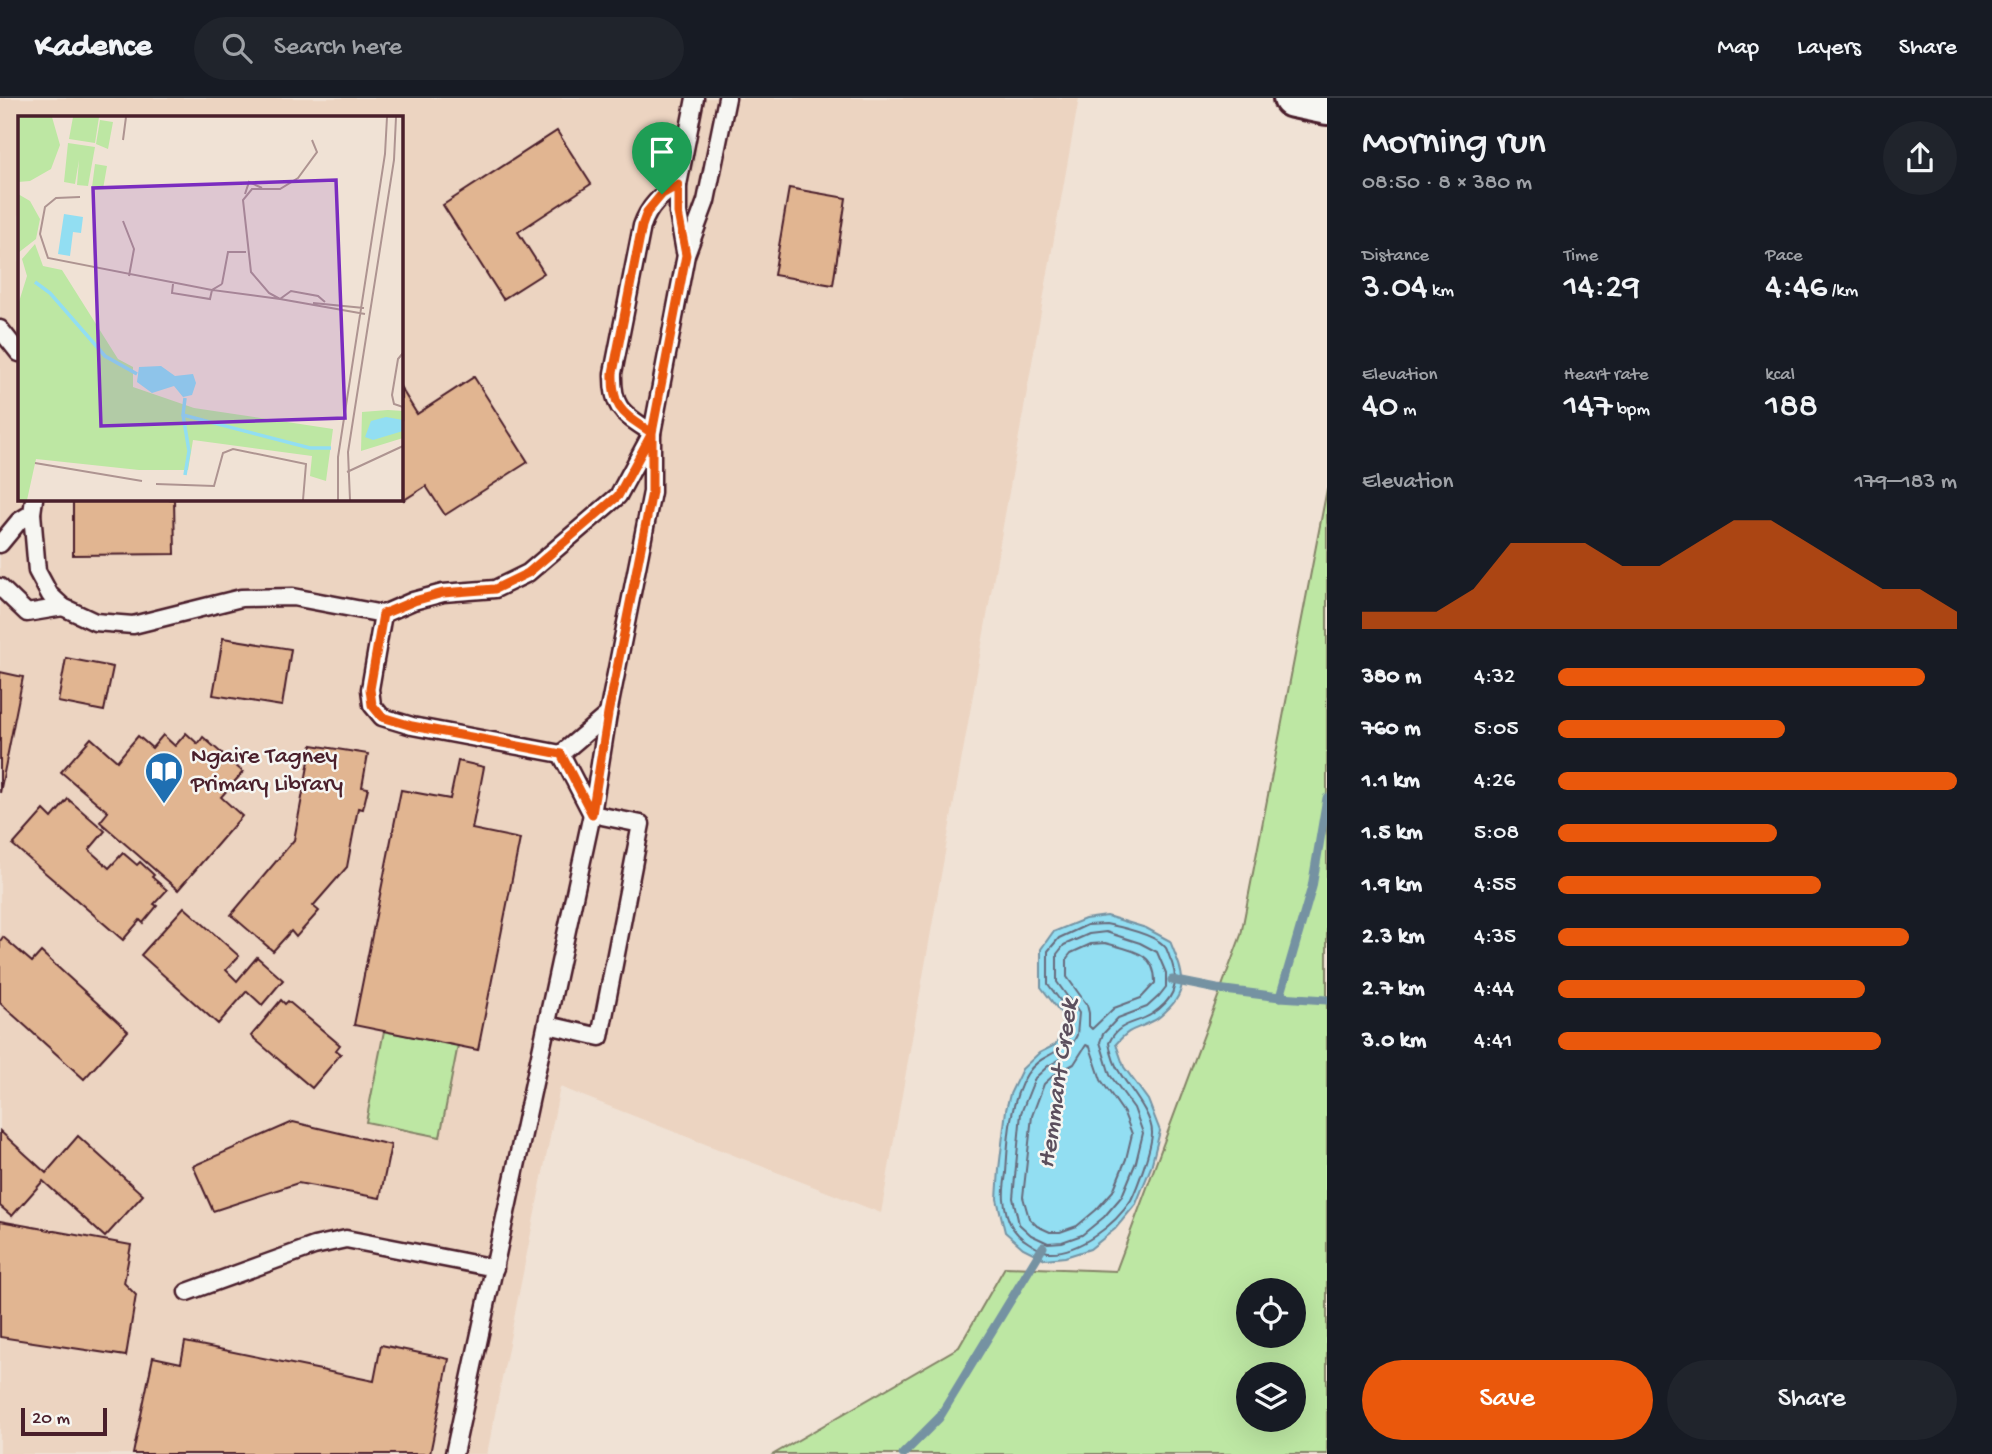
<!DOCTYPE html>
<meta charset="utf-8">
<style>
body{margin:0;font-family:"Gochi Hand",sans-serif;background:#20242c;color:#f1f3f6;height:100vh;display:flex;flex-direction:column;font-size:26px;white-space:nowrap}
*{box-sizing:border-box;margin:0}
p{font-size:23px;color:#9ea1a6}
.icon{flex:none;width:38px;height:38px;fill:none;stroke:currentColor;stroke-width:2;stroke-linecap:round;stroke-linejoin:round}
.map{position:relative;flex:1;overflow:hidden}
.side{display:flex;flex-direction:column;background:#171b24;width:665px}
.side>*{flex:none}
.fabs{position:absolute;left:1236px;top:1180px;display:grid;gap:14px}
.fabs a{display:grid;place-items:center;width:70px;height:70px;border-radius:50%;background:#171b24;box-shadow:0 7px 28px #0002;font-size:35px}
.scale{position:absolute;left:21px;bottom:18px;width:86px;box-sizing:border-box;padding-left:7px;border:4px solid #4a1f2b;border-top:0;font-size:19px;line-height:24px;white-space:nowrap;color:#4a1f2b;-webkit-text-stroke:5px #f6f6f2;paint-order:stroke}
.pin{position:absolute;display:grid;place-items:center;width:60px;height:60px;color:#fff;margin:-72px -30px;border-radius:50% 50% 50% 0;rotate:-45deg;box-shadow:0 0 7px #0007}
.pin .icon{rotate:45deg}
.round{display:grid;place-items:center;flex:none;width:74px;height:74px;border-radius:37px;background:#20242c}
.headline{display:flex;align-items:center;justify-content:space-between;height:119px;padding:0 35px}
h1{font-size:38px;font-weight:600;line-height:52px}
.metrics{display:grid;grid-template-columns:repeat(3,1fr);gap:10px;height:119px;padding:7px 35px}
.metrics div{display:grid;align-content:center}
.metrics b{font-size:35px;font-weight:600}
.metrics small{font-size:19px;font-weight:400}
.metrics p{font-size:19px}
.chart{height:196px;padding:14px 35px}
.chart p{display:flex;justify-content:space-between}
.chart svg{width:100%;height:126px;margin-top:7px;fill:#ea580c;opacity:.7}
.cta{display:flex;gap:14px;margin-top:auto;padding:14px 35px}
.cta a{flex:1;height:80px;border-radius:42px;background:#ea580c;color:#fff;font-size:28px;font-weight:600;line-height:80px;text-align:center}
.cta a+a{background:#20242c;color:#f1f3f6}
ul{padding:0 35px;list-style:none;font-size:23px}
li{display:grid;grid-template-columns:112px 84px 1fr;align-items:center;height:52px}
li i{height:18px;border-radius:9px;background:#ea580c}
header{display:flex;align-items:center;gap:42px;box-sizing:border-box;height:98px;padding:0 35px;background:#171b24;border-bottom:2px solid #363941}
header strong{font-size:33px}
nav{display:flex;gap:38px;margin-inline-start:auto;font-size:24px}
.search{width:490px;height:63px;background:#20242c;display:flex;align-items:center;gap:18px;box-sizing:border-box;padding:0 24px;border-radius:38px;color:#9ea1a6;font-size:26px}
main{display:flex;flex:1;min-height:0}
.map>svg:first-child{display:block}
.built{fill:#ecd4c1;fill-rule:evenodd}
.green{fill:#bde7a3;stroke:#848367;stroke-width:2;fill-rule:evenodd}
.water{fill:#92def2;stroke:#7592a2;stroke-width:2}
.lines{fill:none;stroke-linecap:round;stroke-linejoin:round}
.shore{stroke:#676b7b;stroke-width:2}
.stream{stroke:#7592a2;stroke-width:9}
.building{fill:#e1b591;stroke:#4a1f2b;stroke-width:2}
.service-casing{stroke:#4a1f2b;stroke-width:21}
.secondary-casing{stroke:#4a1f2b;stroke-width:44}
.service{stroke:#f6f6f2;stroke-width:16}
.secondary{stroke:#f6f6f2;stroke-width:38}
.route-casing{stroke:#fff;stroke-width:14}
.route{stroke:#ea580c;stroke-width:9}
.labels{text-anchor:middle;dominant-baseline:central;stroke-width:5;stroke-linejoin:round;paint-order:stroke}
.poi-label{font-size:24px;fill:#4a1f2b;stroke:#f6f6f2;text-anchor:start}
.water-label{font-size:26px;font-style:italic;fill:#5c4f5d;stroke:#f6f6f2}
.inset-river{fill:none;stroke:#92def2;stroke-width:3.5}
.inset-road{fill:none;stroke:#ae9491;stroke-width:2}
.view{fill:#7b2cbf;fill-opacity:0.15;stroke:#7b2cbf;stroke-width:3.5}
.inset-edge{fill:none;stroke:#4a1f2b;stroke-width:3.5}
</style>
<header>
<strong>Kadence</strong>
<div class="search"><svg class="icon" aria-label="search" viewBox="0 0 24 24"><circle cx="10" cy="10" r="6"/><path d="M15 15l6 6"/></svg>Search here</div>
<nav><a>Map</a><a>Layers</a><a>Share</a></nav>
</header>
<main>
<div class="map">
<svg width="1327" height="1356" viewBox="0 0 1327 1356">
<rect width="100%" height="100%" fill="#f0e2d5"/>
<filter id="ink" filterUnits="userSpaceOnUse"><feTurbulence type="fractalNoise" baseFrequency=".0143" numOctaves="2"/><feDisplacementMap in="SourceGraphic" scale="14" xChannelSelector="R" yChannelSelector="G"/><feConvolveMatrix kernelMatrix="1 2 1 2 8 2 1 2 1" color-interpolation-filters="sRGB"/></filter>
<g filter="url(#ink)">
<path class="built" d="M0 0H1079L881 1115 560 989 487 1356H0ZM19 19H401V401H19Z"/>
<g class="green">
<path d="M1327 391V1356H774L959 1249 1005 1169 1116 1173 1241 837ZM1248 1192H1293V1237H1248ZM1248 1276H1293V1321H1248Z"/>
<path d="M384 933 458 947 440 1039 366 1024Z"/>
</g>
<path class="water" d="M1107 818 1146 830 1170 843C1181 871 1192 890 1166 913 1162 917 1158 921 1153 923 1134 933 1132 928 1116 946L1124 969 1148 1002 1160 1033 1151 1069 1136 1106 1115 1131 1090 1151 1065 1159 1045 1161 1023 1150 1005 1134 997 1101 999 1071 1006 1012 1010 996 1022 971 1039 955 1055 947 1062 935 1063 918 1041 889V851L1053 834 1085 821Z"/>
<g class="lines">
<g class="shore">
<path d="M1106 826C1121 829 1157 837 1166 850 1168 854 1170 861 1172 865 1180 888 1172 903 1152 916 1135 927 1119 923 1109 945 1111 955 1114 967 1120 975 1129 990 1153 1017 1152 1036 1151 1051 1138 1088 1131 1102 1116 1126 1078 1156 1048 1154 1042 1153 1035 1149 1029 1145 1012 1135 1006 1121 1004 1101 1003 1093 1005 1083 1006 1075 1008 1043 1009 1005 1027 976 1044 949 1073 963 1070 916L1048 886V853L1059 840 1087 827Z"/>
<path d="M1106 834 1140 845 1157 854 1166 875V889L1159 898 1147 909 1118 920 1103 936 1100 944 1110 977 1134 1010 1143 1035 1136 1064 1122 1098 1104 1119 1082 1137 1062 1144 1048 1145 1031 1137 1019 1126 1013 1100 1021 1015 1035 980 1048 968 1066 958 1077 937 1079 915 1057 884V856L1064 847 1089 836Z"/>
<path d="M1105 845C1130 852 1156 854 1155 885L1141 900 1114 910 1092 931 1089 928V915L1087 907 1067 879V860L1071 855 1091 846Z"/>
<path d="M1086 947 1090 949 1101 982 1124 1015 1132 1036 1126 1061 1113 1093 1096 1112 1077 1128 1060 1134H1050L1037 1128 1029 1120 1023 1099 1032 1018 1044 986 1054 977 1074 966Z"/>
</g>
<g class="stream">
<path d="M1172 882 1217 891 1280 899 1312 789 1327 700"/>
<path d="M1280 899 1327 902"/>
<path d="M903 1356 939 1320 1043 1149"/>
</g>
</g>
<g class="building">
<path d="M557 33 591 86 518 134 544 175 503 201 443 107Z"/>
<path d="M789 90 846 100 833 187 774 177Z"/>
<path d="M474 279 528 364 445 417 426 388 404 402 401 396V290L417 316Z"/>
<path d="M73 401H174L175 456 73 457Z"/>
<path d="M223 540 291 551 282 608 213 597Z"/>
<path d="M66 560 113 569 104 613 58 604Z"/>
<path d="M0 574 23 579 0 695Z"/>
<path d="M186 635 198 646 203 639 243 674 221 699 242 718 178 792 100 724 108 714 61 674 91 640 117 663 138 638 152 650 163 637 175 648Z"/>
<path d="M312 647 368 656 362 689 368 690 363 711 358 710 347 769 313 808 319 813 296 839 291 833 273 853 231 817 294 742Z"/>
<path d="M458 663 484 669 472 731 520 741 478 952 354 927 401 692 450 701Z"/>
<path d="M68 701 105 733 89 752 109 770 123 755 137 767 140 764 154 777 152 779 167 792 154 806 157 808 143 825 140 822 123 842 13 747 44 712 52 720Z"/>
<path d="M184 809 239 858 226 872 237 883 257 859 283 882 262 907 247 893 218 926 141 857Z"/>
<path d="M3 839 32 864 41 854 128 933 84 981 0 905V843Z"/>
<path d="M281 902 285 906 288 903 340 947 336 952 341 956 312 990 251 938Z"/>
<path d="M293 1024 391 1047 380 1100 298 1085 213 1113 193 1068Z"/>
<path d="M0 1033 46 1075 78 1038 143 1097 105 1139 43 1083 12 1118 0 1108Z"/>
<path d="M0 1123 131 1147 124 1185 136 1197 126 1258 0 1239Z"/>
<path d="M185 1244 374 1283 381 1247 449 1261 430 1356H133L153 1259 181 1265Z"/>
</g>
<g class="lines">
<defs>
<g id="service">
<path d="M678 87C660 98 649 108 642 128L613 275C612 312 623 315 652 335L686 157 706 103 727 0"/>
<path d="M685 154 678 115V87L695 0"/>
<path d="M0 231 19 255"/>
<path d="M34 401 32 415 37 473 50 497 63 509 95 524 133 527 241 500 293 499 383 516 413 503 443 495 495 491 528 475 618 398 652 335V394L608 616 592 716 561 656"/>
<path d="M0 446 19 423 32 415"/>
<path d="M0 489 27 515 63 509"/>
<path d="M383 516 370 591 372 607 382 619 412 628 561 656"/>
<path d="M561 656 608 616"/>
<path d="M187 1194 314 1148 346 1141 495 1170"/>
<path d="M454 1356 592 716 641 726 600 939 548 927"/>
</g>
<path id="secondary" d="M1293 0 1327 7"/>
</defs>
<use href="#service" class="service-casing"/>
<use href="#secondary" class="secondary-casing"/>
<use href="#service" class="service"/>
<use href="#secondary" class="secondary"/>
</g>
</g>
<g class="lines" filter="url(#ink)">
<defs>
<path id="route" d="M662 96 647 114 642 128 613 275C612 312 623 315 652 335V394L608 616 592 716 561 656 412 628 382 619 372 607 370 591 383 516 414 503 443 495 495 491 528 475 618 398 652 335 686 157 678 115V87L662 96"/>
</defs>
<use href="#route" class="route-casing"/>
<use href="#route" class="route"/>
</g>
<defs>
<symbol id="library-pin" viewBox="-11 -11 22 30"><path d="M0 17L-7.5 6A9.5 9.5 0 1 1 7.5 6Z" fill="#1f6fb2" stroke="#f6f6f2"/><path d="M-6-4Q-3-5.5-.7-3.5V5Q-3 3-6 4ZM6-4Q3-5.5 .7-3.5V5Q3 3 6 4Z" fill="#fff"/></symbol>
</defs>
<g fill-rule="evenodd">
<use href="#library-pin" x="142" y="651" width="44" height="60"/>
</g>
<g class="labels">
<g class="poi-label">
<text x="191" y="659">Ngaire Tagney<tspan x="191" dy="28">Primary Library</tspan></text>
</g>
<g class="water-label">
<text transform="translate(1060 986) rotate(-82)">Hemmant Creek</text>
</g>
</g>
<g transform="translate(18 18)">
<rect width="385" height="385" fill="#f0e2d5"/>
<path d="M0 1H34L42 29 33 53 12 65 0 66ZM55 1H81L77 27 51 23ZM82 4 95 6 90 33 78 28ZM50 27 77 31 70 70 59 69 61 44 57 68 46 66ZM77 48 89 50 85 73 74 71ZM0 78 12 85 22 103 18 123 0 137ZM17 128 25 150 44 154 100 243 115 251V271L176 292 315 313 308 365 292 360 294 340 175 324 170 354H121L18 343 9 384H0V189L9 160 4 143ZM370 294 385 295V322L343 335 344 296Z" fill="#bde7a3"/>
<path d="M46 98 65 101 63 117 55 116 52 140 40 138ZM143 250 157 260 175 258 178 267 174 279 165 281 156 270 134 277 119 266 121 251ZM368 301 385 304V315L355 324 347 321 353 305Z" fill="#92def2"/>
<path class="inset-river" d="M17 166 32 177 87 240 119 258M167 282 165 299 292 332H313M165 299 171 335 167 359"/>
<path class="inset-road" d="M105 24 108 1M227 78 231 66 244 72M62 81 38 82 27 91 22 118 30 142 194 174 192 183 154 177 155 168M105 105 116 133 111 160M204 168 194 174 262 183 251 177 233 156 225 84 234 73H262L280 62 299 36 294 24M204 168 210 136H228M262 183 347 198M262 183 273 175 300 180 307 186M295 187 346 192M385 237 380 243 374 279 376 288 385 291M17 347 124 365M329 356 385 330M138 368 196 370 205 337 215 333 288 348 285 384M320 384V341L367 38 369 1M332 384 330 336 376 44 378 1"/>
<path class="view" d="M318 64 327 302 83 310 75 72Z"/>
<rect width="385" height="385" class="inset-edge"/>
</g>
</svg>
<div class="fabs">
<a><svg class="icon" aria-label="locate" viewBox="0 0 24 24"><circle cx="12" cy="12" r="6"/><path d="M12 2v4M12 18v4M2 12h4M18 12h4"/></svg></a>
<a><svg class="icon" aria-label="layers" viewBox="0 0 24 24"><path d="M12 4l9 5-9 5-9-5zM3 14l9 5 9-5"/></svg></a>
</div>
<div class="scale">20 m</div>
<div class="pin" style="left:662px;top:96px;background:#1e9e55"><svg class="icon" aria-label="arrive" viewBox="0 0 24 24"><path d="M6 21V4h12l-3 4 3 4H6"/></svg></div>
</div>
<section class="side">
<div class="headline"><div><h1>Morning run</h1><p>08:50 · 8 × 380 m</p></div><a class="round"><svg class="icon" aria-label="share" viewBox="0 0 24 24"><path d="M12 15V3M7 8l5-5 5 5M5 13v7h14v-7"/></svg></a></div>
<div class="metrics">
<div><p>Distance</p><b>3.04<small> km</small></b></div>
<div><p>Time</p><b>14:29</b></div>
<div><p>Pace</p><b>4:46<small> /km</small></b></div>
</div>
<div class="metrics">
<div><p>Elevation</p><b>40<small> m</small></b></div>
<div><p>Heart rate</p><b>147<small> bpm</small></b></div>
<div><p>kcal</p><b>188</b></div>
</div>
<div class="chart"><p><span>Elevation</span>179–183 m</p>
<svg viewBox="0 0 160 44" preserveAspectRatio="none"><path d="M0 44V38L10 38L20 38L30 30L40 14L50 14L60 14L70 22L80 22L90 14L100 6L110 6L120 14L130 22L140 30L150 30L160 38V44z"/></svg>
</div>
<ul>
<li><b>380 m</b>4:32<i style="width:92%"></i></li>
<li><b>760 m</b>5:05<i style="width:57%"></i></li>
<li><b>1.1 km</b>4:26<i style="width:100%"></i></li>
<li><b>1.5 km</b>5:08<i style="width:55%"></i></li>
<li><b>1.9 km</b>4:55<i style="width:66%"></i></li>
<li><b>2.3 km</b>4:35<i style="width:88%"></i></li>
<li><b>2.7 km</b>4:44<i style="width:77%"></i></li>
<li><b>3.0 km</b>4:41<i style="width:81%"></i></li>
</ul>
<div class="cta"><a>Save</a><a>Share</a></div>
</section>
</main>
